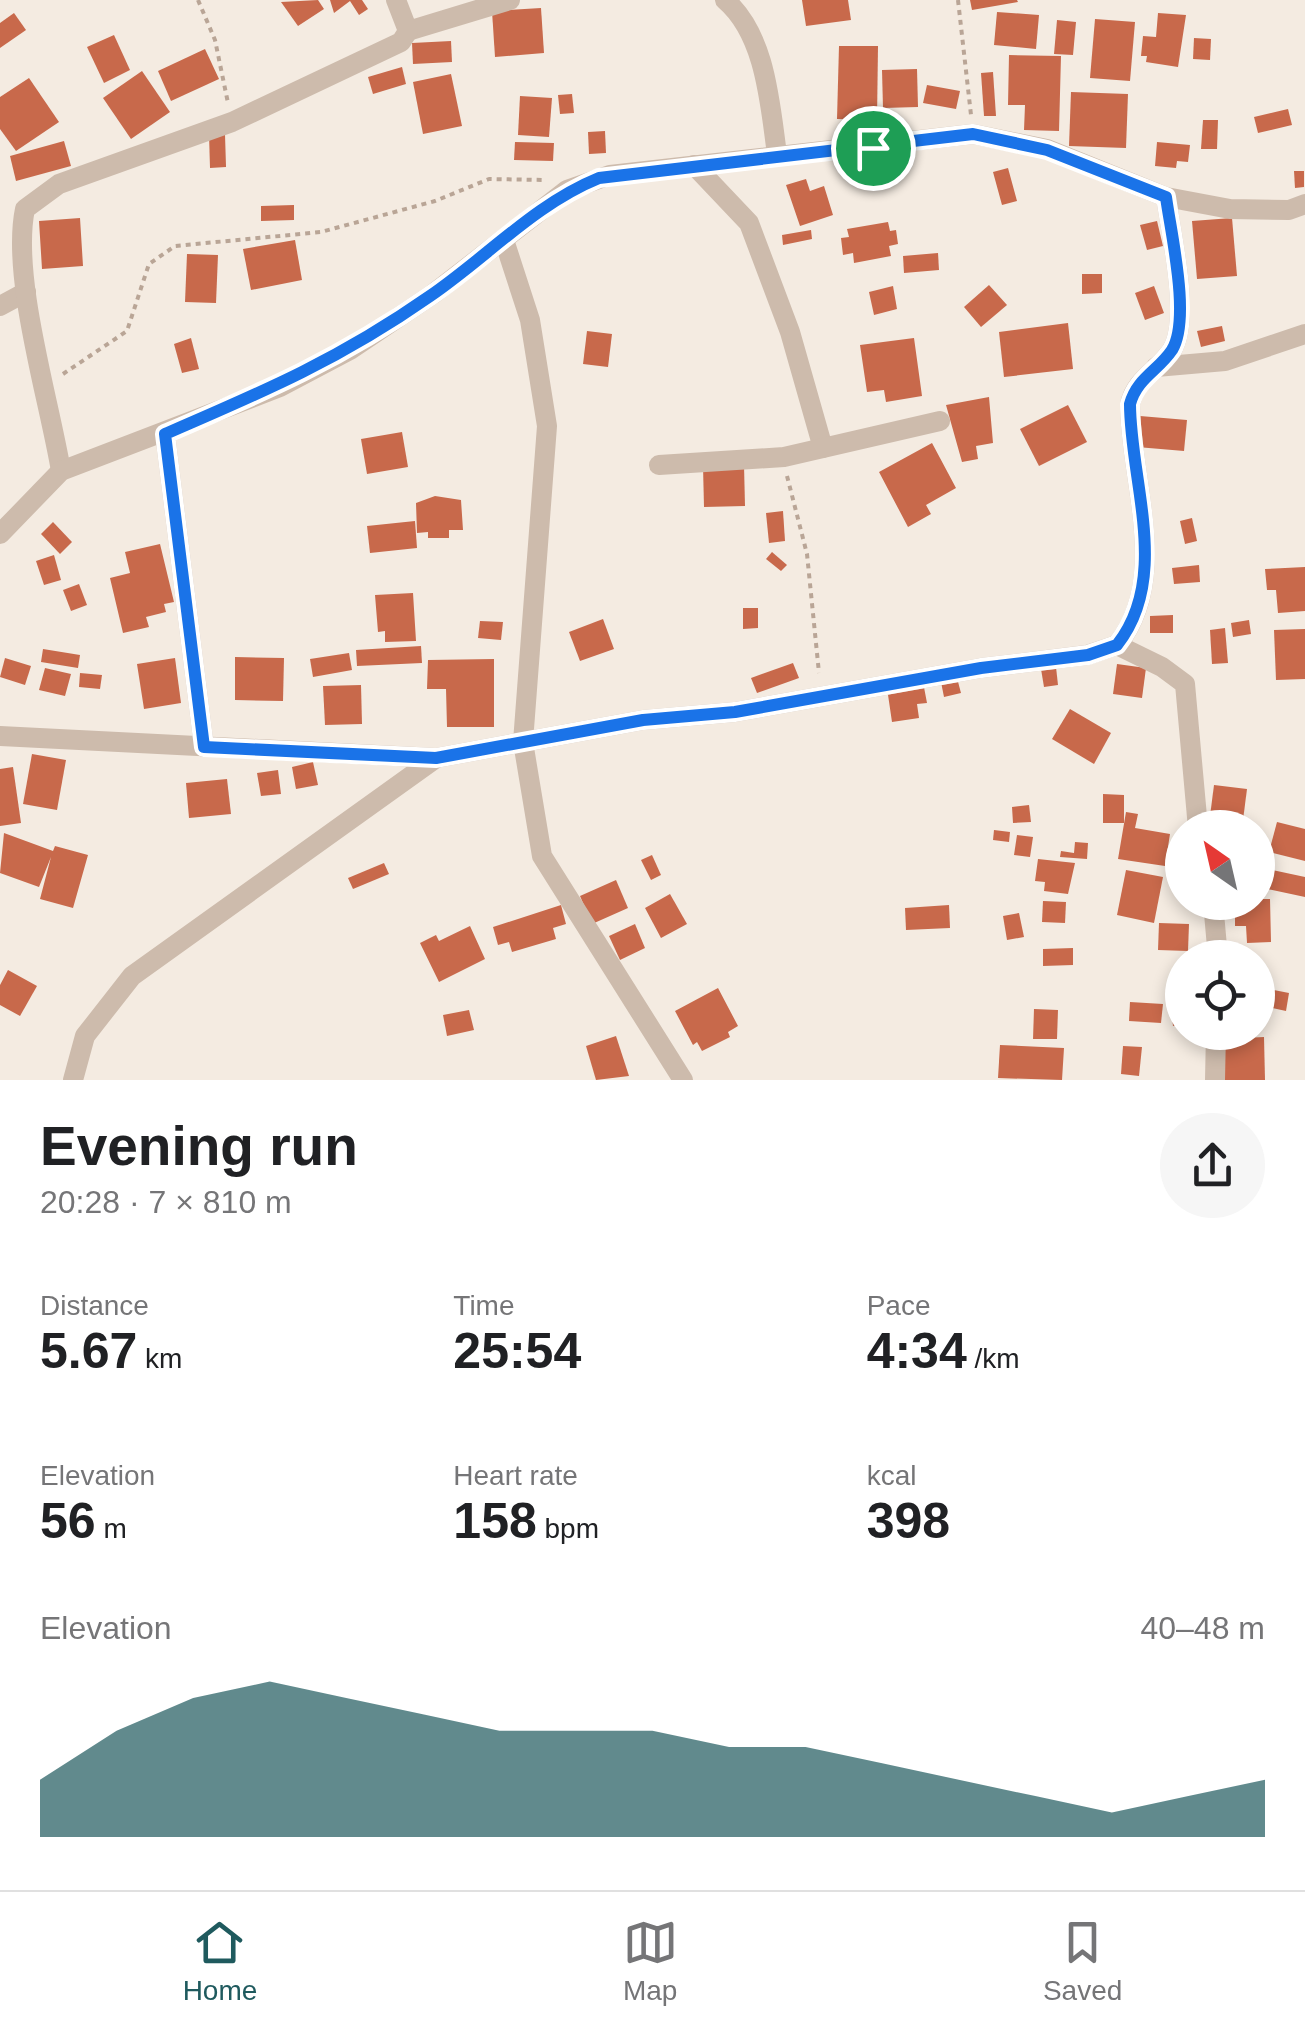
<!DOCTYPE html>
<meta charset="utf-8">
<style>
body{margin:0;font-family:Helvetica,sans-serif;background:#f6f6f6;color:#202124;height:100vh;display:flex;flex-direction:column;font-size:38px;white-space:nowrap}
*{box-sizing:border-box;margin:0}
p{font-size:32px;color:#757577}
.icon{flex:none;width:55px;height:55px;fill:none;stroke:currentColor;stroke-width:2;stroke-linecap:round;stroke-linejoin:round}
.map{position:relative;height:1080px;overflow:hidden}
.sheet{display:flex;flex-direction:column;background:#fff;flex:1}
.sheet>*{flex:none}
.needle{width:65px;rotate:326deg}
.fabs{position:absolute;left:1165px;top:810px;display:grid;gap:20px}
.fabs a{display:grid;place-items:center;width:110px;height:110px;border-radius:50%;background:#fff;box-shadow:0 5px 15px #0003;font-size:50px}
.pin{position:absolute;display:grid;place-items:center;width:85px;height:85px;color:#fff;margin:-42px;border:5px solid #fff;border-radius:50%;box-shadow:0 2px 10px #0007}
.round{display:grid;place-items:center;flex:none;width:105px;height:105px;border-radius:52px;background:#f6f6f6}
.summary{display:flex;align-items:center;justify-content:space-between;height:170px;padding:0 40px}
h1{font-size:55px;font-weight:700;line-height:75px}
.metrics{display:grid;grid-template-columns:repeat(3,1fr);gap:15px;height:170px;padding:10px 40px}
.metrics div{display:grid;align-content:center}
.metrics b{font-size:50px;font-weight:700}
.metrics small{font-size:28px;font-weight:400}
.metrics p{font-size:28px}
.chart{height:280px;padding:20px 40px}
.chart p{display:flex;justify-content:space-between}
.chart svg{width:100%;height:180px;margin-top:10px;fill:#1f5a5e;opacity:.7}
.menu{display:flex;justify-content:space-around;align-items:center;height:140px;border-top:2px solid #e0e0e0;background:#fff;font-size:28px;color:#757577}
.menu a{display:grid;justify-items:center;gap:5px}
.menu .active{color:#1f5a5e}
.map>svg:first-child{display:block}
.building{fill:#c8694b}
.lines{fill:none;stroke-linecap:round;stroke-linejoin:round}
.path{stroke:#b9a596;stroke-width:4;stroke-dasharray:5 5;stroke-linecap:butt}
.minor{stroke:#cdbbac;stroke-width:20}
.route-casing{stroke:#fff;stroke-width:20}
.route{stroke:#1a73e8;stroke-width:12}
</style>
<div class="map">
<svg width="1305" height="1080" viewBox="0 0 1305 1080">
<rect width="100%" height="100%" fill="#f4ebe1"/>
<g class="building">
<path d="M318 0 324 9 298 26 281 2Z"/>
<path d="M330 0H362L368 9 359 15 350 1 334 13Z"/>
<path d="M802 0H848L851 20 806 26Z"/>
<path d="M970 0H1017L1018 2 972 10Z"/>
<path d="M541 8 544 53 495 57 492 11Z"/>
<path d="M997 12 1039 15 1036 49 994 45Z"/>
<path d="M14 13 26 30 0 48V23Z"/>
<path d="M1158 13 1186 15 1178 67 1146 62 1147 56H1141L1143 36 1156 37Z"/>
<path d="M1095 19 1135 22 1130 81 1090 78Z"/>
<path d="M1057 20 1076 22 1073 55 1054 54Z"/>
<path d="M114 35 130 70 104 83 87 47Z"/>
<path d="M1194 38 1211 39 1210 60 1193 59Z"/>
<path d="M451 41 452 62 413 64 412 43Z"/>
<path d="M839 46H878L877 120 837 119Z"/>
<path d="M205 49 219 79 171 101 158 71Z"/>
<path d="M1009 55 1061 56 1059 131 1024 130 1025 105H1008Z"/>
<path d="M402 67 406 84 373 94 368 77Z"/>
<path d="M917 69 918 107 883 108 882 70Z"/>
<path d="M142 71 170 112 131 139 103 98Z"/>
<path d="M993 72 996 116H984L981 73Z"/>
<path d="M451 74 462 126 423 134 413 82Z"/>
<path d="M29 78 59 122 16 151 0 129V97Z"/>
<path d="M927 85 960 91 956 109 923 103Z"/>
<path d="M1071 92 1128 94 1126 148 1069 146Z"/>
<path d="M572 94 574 113 560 114 558 95Z"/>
<path d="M520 96 552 98 549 137 518 135Z"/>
<path d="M1288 109 1292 125 1258 133 1254 117Z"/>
<path d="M1203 120H1218L1217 149H1201Z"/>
<path d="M605 131 606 153 589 154 588 132Z"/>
<path d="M209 134H225L226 167 210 168Z"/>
<path d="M64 141 71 166 16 181 10 156Z"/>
<path d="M515 142 554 143 553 161 514 160Z"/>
<path d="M1157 142 1190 145 1188 162 1177 161 1176 168 1155 166Z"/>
<path d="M1008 168 1017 201 1002 205 993 172Z"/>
<path d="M1294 171H1304V187L1295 188Z"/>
<path d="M806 179 810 191 824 186 833 215 800 226 786 185Z"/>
<path d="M294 205V220L261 221V206Z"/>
<path d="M80 218 83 266 42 269 39 221Z"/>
<path d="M1232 218 1237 276 1197 279 1192 221Z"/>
<path d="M1157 221 1163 246 1147 250 1140 225Z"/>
<path d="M888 222 890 231 896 230 898 244 889 246 891 256 854 263 853 253 843 255 841 238 849 237 847 229Z"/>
<path d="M811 230 812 239 783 245 782 235Z"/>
<path d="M295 240 302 280 251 290 243 249Z"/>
<path d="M938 253 939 270 904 273 903 256Z"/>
<path d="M187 254 218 255 216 303 185 302Z"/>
<path d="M1082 274H1102V293L1082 294Z"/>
<path d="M989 285 1007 305 981 327 964 307Z"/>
<path d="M893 286 897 309 874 315 869 292Z"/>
<path d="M1154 286 1164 313 1145 320 1135 293Z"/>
<path d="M1068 323 1073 369 1004 377 999 332Z"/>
<path d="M1222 326 1225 341 1201 347 1197 331Z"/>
<path d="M587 331 612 334 608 367 583 364Z"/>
<path d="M191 338 199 369 182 373 174 344Z"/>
<path d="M914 338 922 396 886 402 884 390 867 392 860 345Z"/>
<path d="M989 397 993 443 976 446 978 459 962 462 946 405Z"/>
<path d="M1068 405 1087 442 1039 466 1020 429Z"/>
<path d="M1140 416 1187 420 1184 451 1137 447Z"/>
<path d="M402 432 408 467 367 474 361 439Z"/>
<path d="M932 443 956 488 926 505 931 514 908 527 879 472Z"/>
<path d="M744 465 745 506 704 507 703 466Z"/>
<path d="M435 496 461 500 463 530H449V538H428V532L417 533 416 503Z"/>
<path d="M783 511 785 541 769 543 766 513Z"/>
<path d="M1192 518 1197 541 1185 544 1180 521Z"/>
<path d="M415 521 417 548 370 553 367 526Z"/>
<path d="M53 522 72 542 60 554 41 534Z"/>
<path d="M160 544 174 602 164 604 166 612 146 617 149 627 123 633 110 578 130 573 125 552Z"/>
<path d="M772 552 787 565 781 571 766 559Z"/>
<path d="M54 555 61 580 44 585 36 561Z"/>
<path d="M1199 565 1200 582 1174 584 1172 568Z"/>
<path d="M1305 567V611L1278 613 1276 590H1267L1265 569Z"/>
<path d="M79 584 87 605 71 611 63 590Z"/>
<path d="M413 593 416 641 385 642V631L378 632 375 595Z"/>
<path d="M743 608H758V628L743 629Z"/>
<path d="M1173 615V633H1150V616Z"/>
<path d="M603 619 614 649 580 661 569 632Z"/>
<path d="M1249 620 1251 634 1233 637 1231 623Z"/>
<path d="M480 621 503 622 501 640 478 638Z"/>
<path d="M1225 628 1228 663 1212 664 1210 630Z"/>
<path d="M1305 629V679L1276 680 1274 630Z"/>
<path d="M421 646 422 663 357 666 356 650Z"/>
<path d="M43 649 80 655 78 668 41 662Z"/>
<path d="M349 653 352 670 313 677 310 659Z"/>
<path d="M235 657 284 658 283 701 235 700Z"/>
<path d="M5 658 31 666 25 685 0 677Z"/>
<path d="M175 658 181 703 144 709 137 664Z"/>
<path d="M494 659V727H447L446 689H427L428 660Z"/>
<path d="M793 663 799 678 757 693 751 678Z"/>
<path d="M1117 664 1146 668 1142 698 1113 694Z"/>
<path d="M1056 667 1058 685 1044 687 1041 669Z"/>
<path d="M45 668 71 674 65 696 39 690Z"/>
<path d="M80 673 102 675 100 689 79 687Z"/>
<path d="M957 678 961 693 944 697 941 682Z"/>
<path d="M923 682 927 703 917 704 919 718 892 722 887 688Z"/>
<path d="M361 685 362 724 325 725 323 686Z"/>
<path d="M1070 709 1111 733 1094 764 1052 739Z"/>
<path d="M32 754 66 760 57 810 23 804Z"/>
<path d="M313 762 318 785 296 789 292 767Z"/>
<path d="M13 767 21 823 0 826V769Z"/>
<path d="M278 770 281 794 261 796 257 773Z"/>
<path d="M227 779 231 814 189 818 186 783Z"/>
<path d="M1214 785 1247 789 1243 820 1210 816Z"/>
<path d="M1103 794 1124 795V823H1103Z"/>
<path d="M1029 805 1031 822 1013 823 1012 807Z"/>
<path d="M1126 812 1138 814 1135 828 1170 834 1165 866 1118 859Z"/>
<path d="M1277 822 1305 829V861L1269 852Z"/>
<path d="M994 830 1010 832 1009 842 993 840Z"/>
<path d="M4 833 53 851 55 846 88 855 73 908 40 899 51 857 39 887 0 873Z"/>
<path d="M1017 835 1033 837 1030 857 1014 855Z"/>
<path d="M1075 842 1088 843 1087 859 1060 857 1061 851 1074 853Z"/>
<path d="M652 855 661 875 651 880 641 860Z"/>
<path d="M1038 859 1075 863 1068 894 1044 891 1045 882 1035 881Z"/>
<path d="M384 863 389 874 353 889 348 878Z"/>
<path d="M1258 867 1305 877V897L1258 887Z"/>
<path d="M1126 870 1163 877 1154 923 1117 915Z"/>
<path d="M616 880 628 908 592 924 580 896Z"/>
<path d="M670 894 687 924 661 938 645 908Z"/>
<path d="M1258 899H1270L1271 942 1247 943 1246 926H1235V902Z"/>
<path d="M1043 901 1066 902 1065 923 1042 922Z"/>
<path d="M561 905 566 924 553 928 556 939 512 952 509 942 498 945 493 927Z"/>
<path d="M949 905 950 928 906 930 905 908Z"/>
<path d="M1019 913 1024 937 1007 940 1003 916Z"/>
<path d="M1159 923 1189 924 1188 951 1158 950Z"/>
<path d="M635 924 645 948 620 960 609 936Z"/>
<path d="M470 926 485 959 439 982 420 943 436 935 439 941Z"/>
<path d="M1073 948V965L1043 966V949Z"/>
<path d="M8 970 37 986 20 1016 0 1005V985Z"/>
<path d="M1259 987 1289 993 1286 1011 1258 1005Z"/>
<path d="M718 988 738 1026 728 1032 730 1037 702 1051 697 1042 693 1045 675 1011Z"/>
<path d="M1182 996V1025L1173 1026 1170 997Z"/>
<path d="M1130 1002 1163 1004 1161 1023 1129 1021Z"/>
<path d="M1034 1009 1058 1010 1057 1039H1033Z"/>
<path d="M469 1010 474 1030 447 1036 443 1015Z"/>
<path d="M616 1036 629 1076 596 1080 586 1046Z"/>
<path d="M1264 1037 1265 1080H1225L1224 1039Z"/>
<path d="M1000 1045 1064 1048 1062 1080 998 1078Z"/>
<path d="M1123 1046 1142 1047 1139 1076 1121 1074Z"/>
</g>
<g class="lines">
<g class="path">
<path d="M198 0 215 40 228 103"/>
<path d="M958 0 971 115"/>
<path d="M63 374 127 331 149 264 175 246 321 232 435 201 489 179 546 180"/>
<path d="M787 476 807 554 819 673"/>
</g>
<g class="minor">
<path d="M725 0C766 35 770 105 777 154"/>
<path d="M408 31 510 0"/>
<path d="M694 165 749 223 790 332 823 448"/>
<path d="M504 240 530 320 547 426 523 742 542 856 683 1080"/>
<path d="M0 306 26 292"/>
<path d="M1156 367 1225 361 1305 334"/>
<path d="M165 434 204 747"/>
<path d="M659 465 784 457 940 421"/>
<path d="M61 471C49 399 11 276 25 209L59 184 232 122 401 42 408 31 396 0"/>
<path d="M0 534 61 471 280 387 350 350 433 294 567 190 610 175 973 134 1047 149 1166 197 1230 209 1289 210 1305 204"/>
<path d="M1117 645 1162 667 1185 684 1198 828"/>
<path d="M0 736 436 758 643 720 735 712 981 668 1087 655 1117 645C1171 578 1130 481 1130 404 1136 378 1158 371 1172 350 1191 319 1171 234 1166 197"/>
<path d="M1213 902 1218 958"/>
<path d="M73 1080 85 1036 132 976 436 758"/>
<path d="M1215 1080 1216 1032"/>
</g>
</g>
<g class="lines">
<defs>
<path id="route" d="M973 134 1047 150 1166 197C1171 234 1191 319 1172 350 1158 371 1137 378 1130 404 1130 481 1171 577 1117 645L1088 655 981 668 735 712 643 720 436 758 204 747 165 434C265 391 340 359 430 296 487 257 535 204 599 178Z"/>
</defs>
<use href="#route" class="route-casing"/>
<use href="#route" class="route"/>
</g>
</svg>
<div class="fabs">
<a><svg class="needle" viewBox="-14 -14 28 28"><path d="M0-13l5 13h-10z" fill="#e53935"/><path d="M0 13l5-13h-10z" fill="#757577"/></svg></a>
<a><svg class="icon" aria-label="locate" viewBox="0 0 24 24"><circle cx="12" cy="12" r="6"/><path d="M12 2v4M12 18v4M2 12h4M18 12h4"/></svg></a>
</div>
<div class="pin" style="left:873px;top:148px;background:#1e9e55"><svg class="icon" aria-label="arrive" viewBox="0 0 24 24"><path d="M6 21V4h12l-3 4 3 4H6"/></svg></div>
</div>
<section class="sheet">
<div class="summary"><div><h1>Evening run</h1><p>20:28 · 7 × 810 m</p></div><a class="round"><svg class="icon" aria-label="share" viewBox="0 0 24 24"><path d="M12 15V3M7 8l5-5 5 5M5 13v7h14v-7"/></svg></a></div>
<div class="metrics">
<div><p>Distance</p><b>5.67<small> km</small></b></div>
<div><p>Time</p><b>25:54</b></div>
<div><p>Pace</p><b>4:34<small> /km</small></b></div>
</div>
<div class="metrics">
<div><p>Elevation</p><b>56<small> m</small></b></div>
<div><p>Heart rate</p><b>158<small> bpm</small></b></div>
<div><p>kcal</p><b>398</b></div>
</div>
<div class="chart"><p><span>Elevation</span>40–48 m</p>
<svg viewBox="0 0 160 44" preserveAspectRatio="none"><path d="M0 44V30L10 18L20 10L30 6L40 10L50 14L60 18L70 18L80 18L90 22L100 22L110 26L120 30L130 34L140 38L150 34L160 30V44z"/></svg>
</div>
</section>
<nav class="menu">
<a class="active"><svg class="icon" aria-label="home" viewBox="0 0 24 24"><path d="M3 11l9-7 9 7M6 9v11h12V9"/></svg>Home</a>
<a><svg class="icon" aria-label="map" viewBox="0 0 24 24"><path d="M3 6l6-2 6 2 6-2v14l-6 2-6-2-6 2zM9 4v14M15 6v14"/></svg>Map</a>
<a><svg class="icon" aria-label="saved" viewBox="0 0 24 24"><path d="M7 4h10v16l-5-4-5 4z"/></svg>Saved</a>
</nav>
